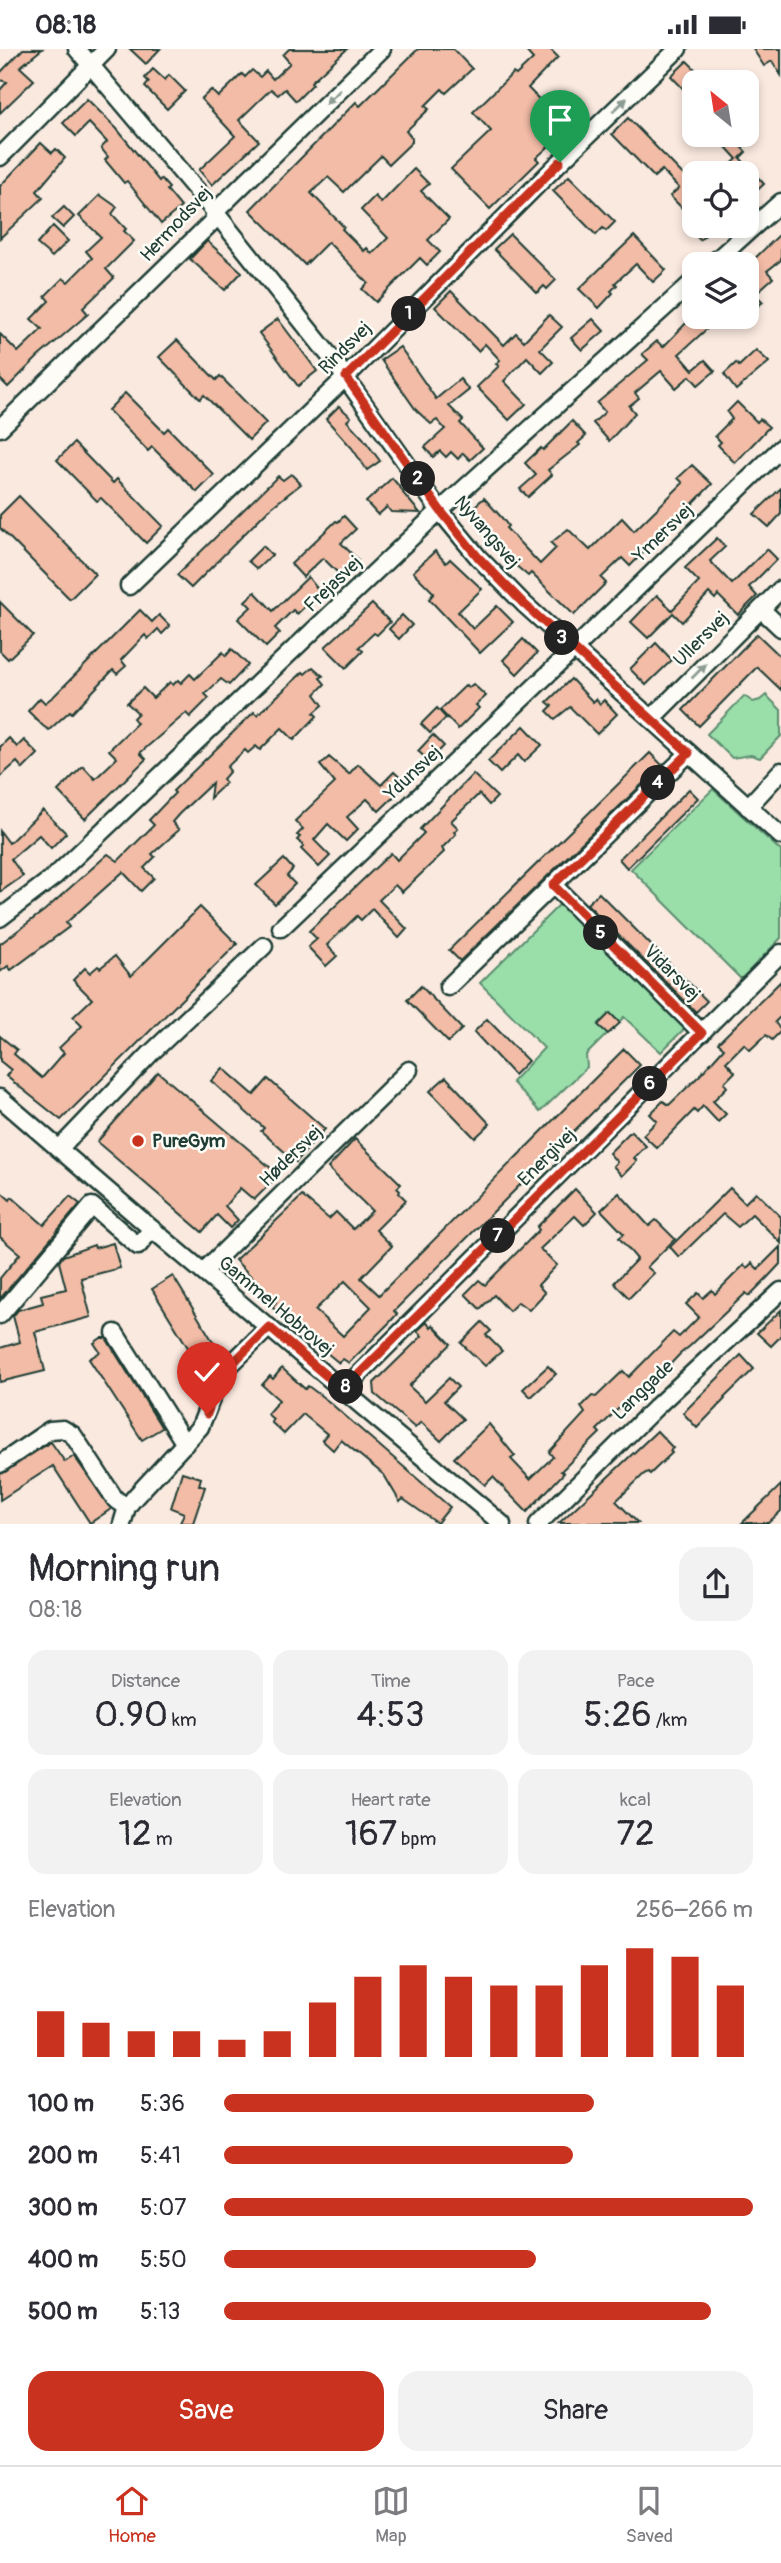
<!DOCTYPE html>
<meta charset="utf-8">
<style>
body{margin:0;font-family:Pangolin,sans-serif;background:#f2f2f3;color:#2b2b33;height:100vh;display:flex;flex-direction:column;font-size:26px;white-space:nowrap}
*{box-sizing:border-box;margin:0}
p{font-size:23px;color:#7c7c81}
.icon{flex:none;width:38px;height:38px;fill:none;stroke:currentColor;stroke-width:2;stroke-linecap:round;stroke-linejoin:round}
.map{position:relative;height:1475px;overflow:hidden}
.side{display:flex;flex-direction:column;background:#fff;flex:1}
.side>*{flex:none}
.needle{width:46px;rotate:330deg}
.controls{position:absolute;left:682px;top:21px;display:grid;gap:14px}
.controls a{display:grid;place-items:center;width:77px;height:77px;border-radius:14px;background:#fff;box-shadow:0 4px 10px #0003;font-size:35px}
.pin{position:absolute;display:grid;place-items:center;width:60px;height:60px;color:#fff;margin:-72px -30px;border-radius:50% 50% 50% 0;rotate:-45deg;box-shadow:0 0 7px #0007}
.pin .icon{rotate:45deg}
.km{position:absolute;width:35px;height:35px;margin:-18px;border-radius:50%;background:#222;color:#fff;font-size:19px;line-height:35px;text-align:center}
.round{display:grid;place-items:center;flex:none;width:74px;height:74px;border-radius:21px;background:#f2f2f3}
.head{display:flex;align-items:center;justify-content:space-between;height:119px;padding:0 28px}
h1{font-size:38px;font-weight:600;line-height:52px}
.metrics{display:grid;grid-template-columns:repeat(3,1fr);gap:10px;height:119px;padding:7px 28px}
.metrics div{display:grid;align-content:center;border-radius:18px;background:#f2f2f3;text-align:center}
.metrics b{font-size:35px;font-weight:600}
.metrics small{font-size:19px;font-weight:400}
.metrics p{font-size:19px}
.chart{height:196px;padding:14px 28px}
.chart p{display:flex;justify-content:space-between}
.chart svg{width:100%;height:126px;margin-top:7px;stroke:#c8321e;stroke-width:6}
.action{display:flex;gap:14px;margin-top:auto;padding:14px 28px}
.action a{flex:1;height:80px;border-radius:21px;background:#c8321e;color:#fff;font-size:28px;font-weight:600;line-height:80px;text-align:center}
.action a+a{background:#f2f2f3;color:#2b2b33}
ul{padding:0 28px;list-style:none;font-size:23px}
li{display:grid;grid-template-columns:112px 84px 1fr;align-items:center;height:52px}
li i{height:18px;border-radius:9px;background:#c8321e}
.status{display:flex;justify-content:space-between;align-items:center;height:49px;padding:0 35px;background:#fff;direction:ltr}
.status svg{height:19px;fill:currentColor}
.dock{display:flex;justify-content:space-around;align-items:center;height:98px;border-top:2px solid #e1e1e2;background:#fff;font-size:19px;color:#7c7c81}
.dock a{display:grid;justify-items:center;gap:4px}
.dock .current{color:#c8321e}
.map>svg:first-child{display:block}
.green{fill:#9adeaa;stroke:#5c8e6f;stroke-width:2}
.building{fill:#f2bca6;stroke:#1f3d34;stroke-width:2;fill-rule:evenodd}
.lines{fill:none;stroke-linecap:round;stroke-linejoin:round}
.minor-casing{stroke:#1f3d34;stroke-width:21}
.minor{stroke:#fdfcf7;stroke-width:16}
.oneway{fill:#8e9c96}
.route-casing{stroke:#fff;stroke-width:14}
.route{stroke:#c8321e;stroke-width:9}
.poi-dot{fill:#c8321e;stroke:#fdfcf7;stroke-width:2.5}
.labels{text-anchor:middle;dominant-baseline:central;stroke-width:5;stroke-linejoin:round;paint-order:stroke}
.street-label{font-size:19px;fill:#1f3d34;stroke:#fdfcf7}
.poi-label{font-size:19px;font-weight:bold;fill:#1f3d34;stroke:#fdfcf7;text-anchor:start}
</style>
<div class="status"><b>08:18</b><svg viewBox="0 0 49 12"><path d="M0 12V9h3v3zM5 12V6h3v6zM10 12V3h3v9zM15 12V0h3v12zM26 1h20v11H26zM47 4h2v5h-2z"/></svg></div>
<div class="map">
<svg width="781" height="1475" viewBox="0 0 781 1475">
<rect width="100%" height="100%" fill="#fae9df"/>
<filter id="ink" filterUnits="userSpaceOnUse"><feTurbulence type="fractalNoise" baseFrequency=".0143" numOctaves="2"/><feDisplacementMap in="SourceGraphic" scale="14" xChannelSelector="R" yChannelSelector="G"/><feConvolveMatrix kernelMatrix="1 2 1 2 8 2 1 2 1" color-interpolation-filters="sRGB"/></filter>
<g filter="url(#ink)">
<g class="green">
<path d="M766 646 781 661V687L760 709 751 706 732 709 707 685 744 647 753 653 760 651Z"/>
<path d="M713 740 781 802V889L741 930 631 820Z"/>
<path d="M561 854 686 978 661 1003 624 968 586 1006 587 1018 540 1063 512 1033 544 999 480 934Z"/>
</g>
<g class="building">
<path d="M23 0H42L20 18 34 31 0 64V41L7 33 0 31V24Z"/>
<path d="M130 0H160L146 15Z"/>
<path d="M289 0H347L311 33 313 35 296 52 285 40 278 46 271 40 239 71 259 92 212 136 199 121 235 87 201 50 211 41 218 48 242 25 245 28 252 21 260 28 266 22 273 30 290 14 283 6Z"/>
<path d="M418 0H453L472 20 446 44 442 40 425 57 429 60 406 82 412 89V93L389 115 381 107 344 143 328 128 311 144 344 178 342 180 364 202 367 199 372 205 388 189 361 161 375 147 381 154 414 120 429 135 421 142 449 170 428 191 440 203 427 216 420 209 376 253 362 240 368 234 328 193 305 216 250 161 356 53 360 57Z"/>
<path d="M524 0H550L558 8 528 39 568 80 536 109 539 112 490 160 451 120 491 82 473 63 513 24 516 26 533 10Z"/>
<path d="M753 0H781V26L772 12 764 17Z"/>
<path d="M687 12 708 33H695V52L671 27Z"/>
<path d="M153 20 165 31 169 26 185 42 167 60 145 38 149 33 145 29Z"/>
<path d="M87 50 117 80 159 132 161 130 169 139 167 141 181 158 161 175 127 132 124 134 105 111 108 108 101 99 107 93 89 74 76 87 63 74Z"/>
<path d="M628 69 695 138V172L670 147 679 139 662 121 654 128 612 85Z"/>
<path d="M733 89 746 103 740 109 764 135 747 151V124H722L737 110 725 97Z"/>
<path d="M41 94 52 104 56 100 65 109 37 142 43 149 0 189V137Z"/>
<path d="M569 127 615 173 606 182 603 179 596 186 553 142Z"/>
<path d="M100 146 117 158 112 165 126 180 124 182 134 192 106 220 114 229 83 259 88 265 38 308 8 338 0 330V285L18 303 42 280 31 270 49 252 45 247 63 229 68 233 92 209 86 202 101 188 79 167Z"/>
<path d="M64 158 74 168 63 179 52 169Z"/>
<path d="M53 177 68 192 52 208 37 195Z"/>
<path d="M686 177H715L700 191Z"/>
<path d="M781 184V211L767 222 773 229 755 245 763 253 747 266V217Z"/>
<path d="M510 185 556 231 547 240 544 237 537 244 494 200Z"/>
<path d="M634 187 666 221 653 233 636 215 615 234 617 236 611 242 613 244 599 259 579 240Z"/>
<path d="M207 192 242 223 225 241 190 210Z"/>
<path d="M451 242 504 296 516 284 524 292 549 266 562 278 540 300 553 313 542 324 527 308 504 332 526 355 509 371 477 338 499 317 496 315 500 311 485 295 478 302 435 258Z"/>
<path d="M692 268H720L679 305 693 321 705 311 715 322 698 336 690 327 676 339 661 322 635 344 639 349 629 357 635 364 609 392 593 374 605 363 597 354 648 311 642 305 657 292 663 298Z"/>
<path d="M278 270 317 322 298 337 259 284Z"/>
<path d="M593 270 604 282 582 301 571 289Z"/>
<path d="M177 291 216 331 220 327 266 374 249 391 204 346 200 350 159 308Z"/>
<path d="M400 298 436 350 460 330 469 341 449 357 463 371 460 374 483 399 470 411 463 404 458 410 451 403 446 408 440 402 433 408 425 398 445 380 437 371 431 375 416 361 381 311Z"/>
<path d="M756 301 769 313 736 341 724 325 736 314 739 317Z"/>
<path d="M125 344 164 383 168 379 214 426 197 443 152 398 148 402 108 361Z"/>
<path d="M737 353 757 373 760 370 769 378 735 414 718 396 721 393 715 387 732 370 727 363Z"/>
<path d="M339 357 351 368 347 372 363 389 380 412 367 421 352 399 326 370Z"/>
<path d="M572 372 586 387 578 394 580 396 548 421 552 426 528 448 520 440 536 426 525 414 541 399 543 401Z"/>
<path d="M74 394 113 434 117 430 163 477 146 494 101 449 97 452 57 411Z"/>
<path d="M692 416 712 435 670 478 667 476 642 501 644 503 630 517 622 509 601 529 606 534 574 566 531 524 528 527 513 514 469 462 484 449 502 469 508 477 506 479 540 515 556 499 551 494 568 480 590 501 622 469 634 482 683 434 678 429Z"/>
<path d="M291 425 301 435 268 461 191 539 177 526 278 427 283 431Z"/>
<path d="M392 429 404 443 403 444 420 464 391 463 387 458 378 466 366 453Z"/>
<path d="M781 439V465L769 478 754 465Z"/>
<path d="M19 447 95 525 70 550 0 479V466Z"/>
<path d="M344 467 356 480 341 494 358 511 341 527 323 509 303 528 291 515 336 472 338 473Z"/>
<path d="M717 489 725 498 710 512 732 535 767 500 777 510 749 538 757 547 738 566 718 546 715 550 709 544 682 573 673 564 648 589 631 573 657 546 672 561 699 533 685 519Z"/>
<path d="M263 497 272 506 257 520 248 512Z"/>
<path d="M435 502 446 514 450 510 482 540 458 563 473 580 497 557 513 573 480 604 429 550 434 544 413 523Z"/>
<path d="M308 528 320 543 297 565 293 561 275 579 280 584 266 598 238 570 251 558 245 552 255 543 273 562Z"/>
<path d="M0 553 33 586 8 610 0 602Z"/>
<path d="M372 555 390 573 377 586 374 584 359 598 363 602 346 619 325 598Z"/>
<path d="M140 561 152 573 159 566 170 577 162 585 158 580 148 590 145 586 121 611 126 617 117 625 113 621 72 664 70 662 49 681 43 677 28 662 40 649 45 654 55 646Z"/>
<path d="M402 566 412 576 399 590 389 580Z"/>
<path d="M757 585 781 608V641L757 618 699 677 683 661Z"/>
<path d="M523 590 537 604 517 625 503 611Z"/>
<path d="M656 594 672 611 646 636 630 620Z"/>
<path d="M232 600 248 616 229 636 221 630 205 645 209 649 190 668 186 664 140 704 146 710 85 770 58 742 83 717 95 730 117 709 109 701 137 674 133 669 138 664 127 654 143 639 153 649 170 633 173 636 178 631 181 634 190 625 195 630 223 603 226 607Z"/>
<path d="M313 618 323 627 320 629 325 635 315 645 323 656 314 664 317 667 294 691 282 679 260 701 256 697 248 704 245 701 227 718 230 722 223 730 226 734 210 749 212 734 179 765 172 773 179 781 152 805 155 808 144 819 154 829 141 842 123 823 66 874 69 878 11 921 8 917 0 923V895L45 861 108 805 118 812 154 776 149 771 175 744 173 742 254 663 257 666 303 623 305 625Z"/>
<path d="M571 630 593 653 596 650 600 655 604 651 617 665 597 685 570 658 555 670 547 662 552 657 547 653Z"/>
<path d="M473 635 486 647 476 656 479 659 458 680 440 661 466 636 468 639Z"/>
<path d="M437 659 446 669 430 684 421 675Z"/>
<path d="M524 677 542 696 524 713 518 706 500 724 488 712Z"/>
<path d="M433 686 444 697 429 712 418 702Z"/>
<path d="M9 689 17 698 24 691 38 705 23 720 17 713 0 728V698Z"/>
<path d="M650 704 662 716 460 912 449 901Z"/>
<path d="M329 708 349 725 358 715 381 736 394 723 407 735 379 762 367 750 347 768 358 780 346 792 328 775 314 791 330 807 319 818 301 800 304 797 297 791 300 788 297 786 303 780 295 772 335 734 320 716Z"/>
<path d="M473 725 497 748 489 756 479 745 451 772 458 779 454 783 456 785 442 799 444 803 402 843 395 836 379 851 407 880 399 889 372 860 361 871 357 867 327 896 337 907 326 917 308 898 317 890 309 882 391 804 397 811 424 784 420 780Z"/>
<path d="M689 740 698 749 627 819 619 810Z"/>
<path d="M43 761 66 784 51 799 39 786 11 810 23 827 0 843V782L9 794Z"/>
<path d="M284 810 293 820 287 827 295 835 275 855 256 836Z"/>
<path d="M599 844 707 952 696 963 587 855Z"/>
<path d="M200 858 237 895 61 1071 6 1027 11 1021 0 1012V987L17 1001 14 1005 42 1029 64 1004 59 999 82 977 73 968 92 950 73 931 85 919 90 924 98 917 100 919 115 907 131 927Z"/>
<path d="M781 932V967L775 973 781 982 772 991 766 986 750 1001 744 995 726 1013 735 1023 724 1034 727 1038 713 1052 726 1065 718 1073 703 1057 697 1064 694 1061 657 1099 643 1086 657 1072 650 1065 663 1052 669 1056 700 1026 724 999 718 994Z"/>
<path d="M421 937 462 980 448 993 407 951Z"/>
<path d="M610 964 620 974 608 985 598 976Z"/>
<path d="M487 970 528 1012 514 1026 474 983Z"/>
<path d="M624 1000 640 1016 394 1262 397 1265 390 1273 349 1314 343 1310 339 1314 272 1258 276 1253 235 1211 302 1147 329 1170 336 1163 353 1180 372 1162 328 1119 355 1090 401 1135 397 1139 400 1142 399 1144 406 1151 376 1181 392 1197 361 1229 379 1246ZM345 1232 371 1258 343 1287 315 1261Z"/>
<path d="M223 1019 254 1046 268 1030 325 1080 296 1113 261 1082 264 1079 211 1032Z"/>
<path d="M158 1023 279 1126 254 1151 240 1139 225 1157 238 1171 230 1179 217 1166 202 1183 97 1093Z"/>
<path d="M446 1028 490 1075 475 1089 430 1042Z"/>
<path d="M631 1082 646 1097 634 1109 637 1112 622 1127 613 1117 617 1113 609 1104Z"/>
<path d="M730 1139 745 1154 756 1143 781 1168V1194L752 1165 738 1178 723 1165 679 1208 670 1198Z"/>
<path d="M575 1140 597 1163 584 1176 575 1167 540 1200 557 1216 538 1236 545 1244 529 1261 518 1253 509 1262 494 1246 480 1260 465 1245 479 1231 485 1236 539 1181 537 1178Z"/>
<path d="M0 1142 10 1151 12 1148 44 1176 70 1147 80 1155 0 1250V1229L20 1205 0 1188Z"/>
<path d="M619 1144 649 1177 656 1171 675 1190 647 1218 654 1224 629 1249 614 1234 637 1210 619 1189 624 1185 601 1161Z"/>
<path d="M113 1194 120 1219 81 1229 91 1268 35 1283 45 1322 0 1333V1299L20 1293 13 1267 18 1261 43 1254 41 1246 66 1240 59 1213 63 1207 94 1196 95 1199Z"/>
<path d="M781 1197V1214L767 1229 749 1247 746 1244 690 1297 680 1305 647 1340 644 1337 617 1361 597 1381 600 1384 561 1422 564 1424 527 1463 493 1428 485 1436 454 1409 489 1375 515 1407 511 1410 530 1430 553 1408 549 1403 585 1364 581 1358 592 1347 596 1348 623 1322 629 1328 673 1283 679 1288 699 1268 686 1255 698 1244 703 1249 712 1241 715 1245 744 1216 747 1219 752 1214 758 1220Z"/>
<path d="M173 1227 223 1309 203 1323 152 1240Z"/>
<path d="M781 1261V1287L771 1297 757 1284Z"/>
<path d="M427 1273 431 1278 433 1276 451 1295 409 1337 425 1352 449 1329 458 1338 444 1352 463 1370 441 1392 421 1373 415 1379 375 1345 374 1334 422 1287 417 1282Z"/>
<path d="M482 1273 491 1282 486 1286 502 1302 485 1317 461 1294Z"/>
<path d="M101 1289H106L162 1379 142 1391 89 1310 100 1303 94 1294Z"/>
<path d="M741 1306 754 1320 724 1349 725 1350 697 1379 683 1364Z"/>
<path d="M548 1317 556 1325 531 1348 523 1340Z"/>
<path d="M282 1319 305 1340 308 1337 328 1352 450 1458 437 1474 403 1450 400 1453 384 1426 341 1391 333 1401 322 1391 327 1385 303 1365 284 1385 271 1373 273 1370 267 1365 279 1351 262 1336 270 1327 273 1330Z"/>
<path d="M657 1382 673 1399 670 1402 672 1404 650 1425 648 1423 644 1425 616 1452 638 1474H559Z"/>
<path d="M51 1393 65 1413 74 1407 111 1460 90 1474 53 1417 0 1451V1425Z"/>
<path d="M182 1423 201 1429 199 1436 205 1438 193 1474H180L184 1464 171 1459Z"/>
<path d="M781 1436V1462L768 1474H742Z"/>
</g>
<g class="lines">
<defs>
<g id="minor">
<path d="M77 0 215 163 333 311 440 462 478 508 524 555 781 787"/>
<path d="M0 108 107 0"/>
<path d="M712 215 781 153"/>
<path d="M0 379 213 172 215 163 382 0"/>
<path d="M129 537 346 328 557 116 678 0"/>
<path d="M761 560 781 579"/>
<path d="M651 670 781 540"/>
<path d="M748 758 781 722"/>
<path d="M553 836 702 984"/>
<path d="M0 869 55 827 434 467 695 231"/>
<path d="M281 879 568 606 781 399"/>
<path d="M448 938 689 704"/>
<path d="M0 1049 152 1180 502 1475"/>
<path d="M59 1100 150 1005 264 897"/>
<path d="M203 1223 409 1021"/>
<path d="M0 1266 92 1157 138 1197 152 1180"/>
<path d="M115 1284 185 1395"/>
<path d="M343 1341 781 904"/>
<path d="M0 1415 50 1381 63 1380 73 1386 115 1450 127 1458"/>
<path d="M122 1475 127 1458 135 1448 200 1378 218 1333 227 1319 269 1278"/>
<path d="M538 1475 656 1358 781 1242"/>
</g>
</defs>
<use href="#minor" class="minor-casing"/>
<use href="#minor" class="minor"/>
</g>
<defs><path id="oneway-solid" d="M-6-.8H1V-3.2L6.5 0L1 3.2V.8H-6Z" transform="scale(1.75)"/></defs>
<g class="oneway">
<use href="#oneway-solid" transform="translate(333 48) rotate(136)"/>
<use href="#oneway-solid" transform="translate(620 56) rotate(-44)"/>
<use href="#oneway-solid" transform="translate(699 622) rotate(-45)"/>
</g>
</g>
<g class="lines" filter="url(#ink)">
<defs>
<path id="route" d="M207 1365 218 1333 227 1320 269 1278 343 1341 702 984 553 836 689 704 524 555 478 508 440 461 346 328 560 113"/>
</defs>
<use href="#route" class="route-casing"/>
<use href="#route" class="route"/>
</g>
<circle class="poi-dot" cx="138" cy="1092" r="7"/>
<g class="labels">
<g class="street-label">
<text transform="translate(176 175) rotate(-47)">Hermodsvej</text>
<text transform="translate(345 299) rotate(-45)">Rindsvej</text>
<text transform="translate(487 483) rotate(49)">Nyvangsvej</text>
<text transform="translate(663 484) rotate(-44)">Ymersvej</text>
<text transform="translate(333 535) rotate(-44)">Frejasvej</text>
<text transform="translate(701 590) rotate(-45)">Ullersvej</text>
<text transform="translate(413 724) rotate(-43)">Ydunsvej</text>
<text transform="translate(672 924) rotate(45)">Vidarsvej</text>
<text transform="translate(291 1107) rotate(-44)">Hødersvej</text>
<text transform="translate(547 1108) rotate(-45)">Energivej</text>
<text transform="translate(276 1257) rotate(40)">Gammel Hobrovej</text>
<text transform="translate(643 1341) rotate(-44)">Langgade</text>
</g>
<g class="poi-label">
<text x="152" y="1092">PureGym</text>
</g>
</g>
</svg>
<div class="controls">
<a><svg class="needle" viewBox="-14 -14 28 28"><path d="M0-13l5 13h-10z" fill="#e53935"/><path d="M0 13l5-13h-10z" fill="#7c7c81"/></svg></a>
<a><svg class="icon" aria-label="locate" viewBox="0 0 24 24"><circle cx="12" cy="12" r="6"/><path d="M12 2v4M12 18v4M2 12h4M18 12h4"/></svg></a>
<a><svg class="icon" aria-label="layers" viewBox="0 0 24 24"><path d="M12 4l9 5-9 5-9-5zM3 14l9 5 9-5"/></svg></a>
</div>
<div class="pin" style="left:560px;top:113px;background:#1e9e55"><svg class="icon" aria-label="arrive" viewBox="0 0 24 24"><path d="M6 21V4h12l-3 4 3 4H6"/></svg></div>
<div class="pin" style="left:207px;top:1365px;background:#d93025"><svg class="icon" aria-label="check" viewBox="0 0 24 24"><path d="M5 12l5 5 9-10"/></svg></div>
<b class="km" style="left:409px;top:265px">1</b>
<b class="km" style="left:418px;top:430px">2</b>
<b class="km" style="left:562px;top:589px">3</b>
<b class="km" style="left:658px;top:734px">4</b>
<b class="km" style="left:601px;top:884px">5</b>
<b class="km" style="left:650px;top:1035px">6</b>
<b class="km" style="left:498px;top:1187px">7</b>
<b class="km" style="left:346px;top:1338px">8</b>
</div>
<section class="side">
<div class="head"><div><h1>Morning run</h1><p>08:18</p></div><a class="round"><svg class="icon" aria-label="share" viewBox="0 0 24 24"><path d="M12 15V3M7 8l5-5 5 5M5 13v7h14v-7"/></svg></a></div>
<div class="metrics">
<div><p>Distance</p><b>0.90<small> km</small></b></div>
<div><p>Time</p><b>4:53</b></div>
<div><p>Pace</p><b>5:26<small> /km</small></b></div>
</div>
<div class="metrics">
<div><p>Elevation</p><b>12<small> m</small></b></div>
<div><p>Heart rate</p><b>167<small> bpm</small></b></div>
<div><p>kcal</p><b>72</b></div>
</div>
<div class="chart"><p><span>Elevation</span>256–266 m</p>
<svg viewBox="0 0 160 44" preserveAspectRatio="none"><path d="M5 44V28M15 44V32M25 44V35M35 44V35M45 44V38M55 44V35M65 44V25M75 44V16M85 44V12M95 44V16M105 44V19M115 44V19M125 44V12M135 44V6M145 44V9M155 44V19"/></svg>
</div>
<ul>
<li><b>100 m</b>5:36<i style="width:70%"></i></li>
<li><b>200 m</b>5:41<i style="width:66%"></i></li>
<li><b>300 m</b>5:07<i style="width:100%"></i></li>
<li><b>400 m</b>5:50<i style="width:59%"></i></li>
<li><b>500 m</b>5:13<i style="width:92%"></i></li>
</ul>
<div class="action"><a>Save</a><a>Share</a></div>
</section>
<nav class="dock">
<a class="current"><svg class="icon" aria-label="home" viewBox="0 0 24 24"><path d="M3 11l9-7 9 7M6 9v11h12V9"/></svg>Home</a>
<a><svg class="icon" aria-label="map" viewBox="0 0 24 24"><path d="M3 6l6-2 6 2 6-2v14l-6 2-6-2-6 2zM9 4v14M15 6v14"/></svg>Map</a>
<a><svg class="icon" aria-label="saved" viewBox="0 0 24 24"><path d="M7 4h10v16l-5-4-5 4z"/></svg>Saved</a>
</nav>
